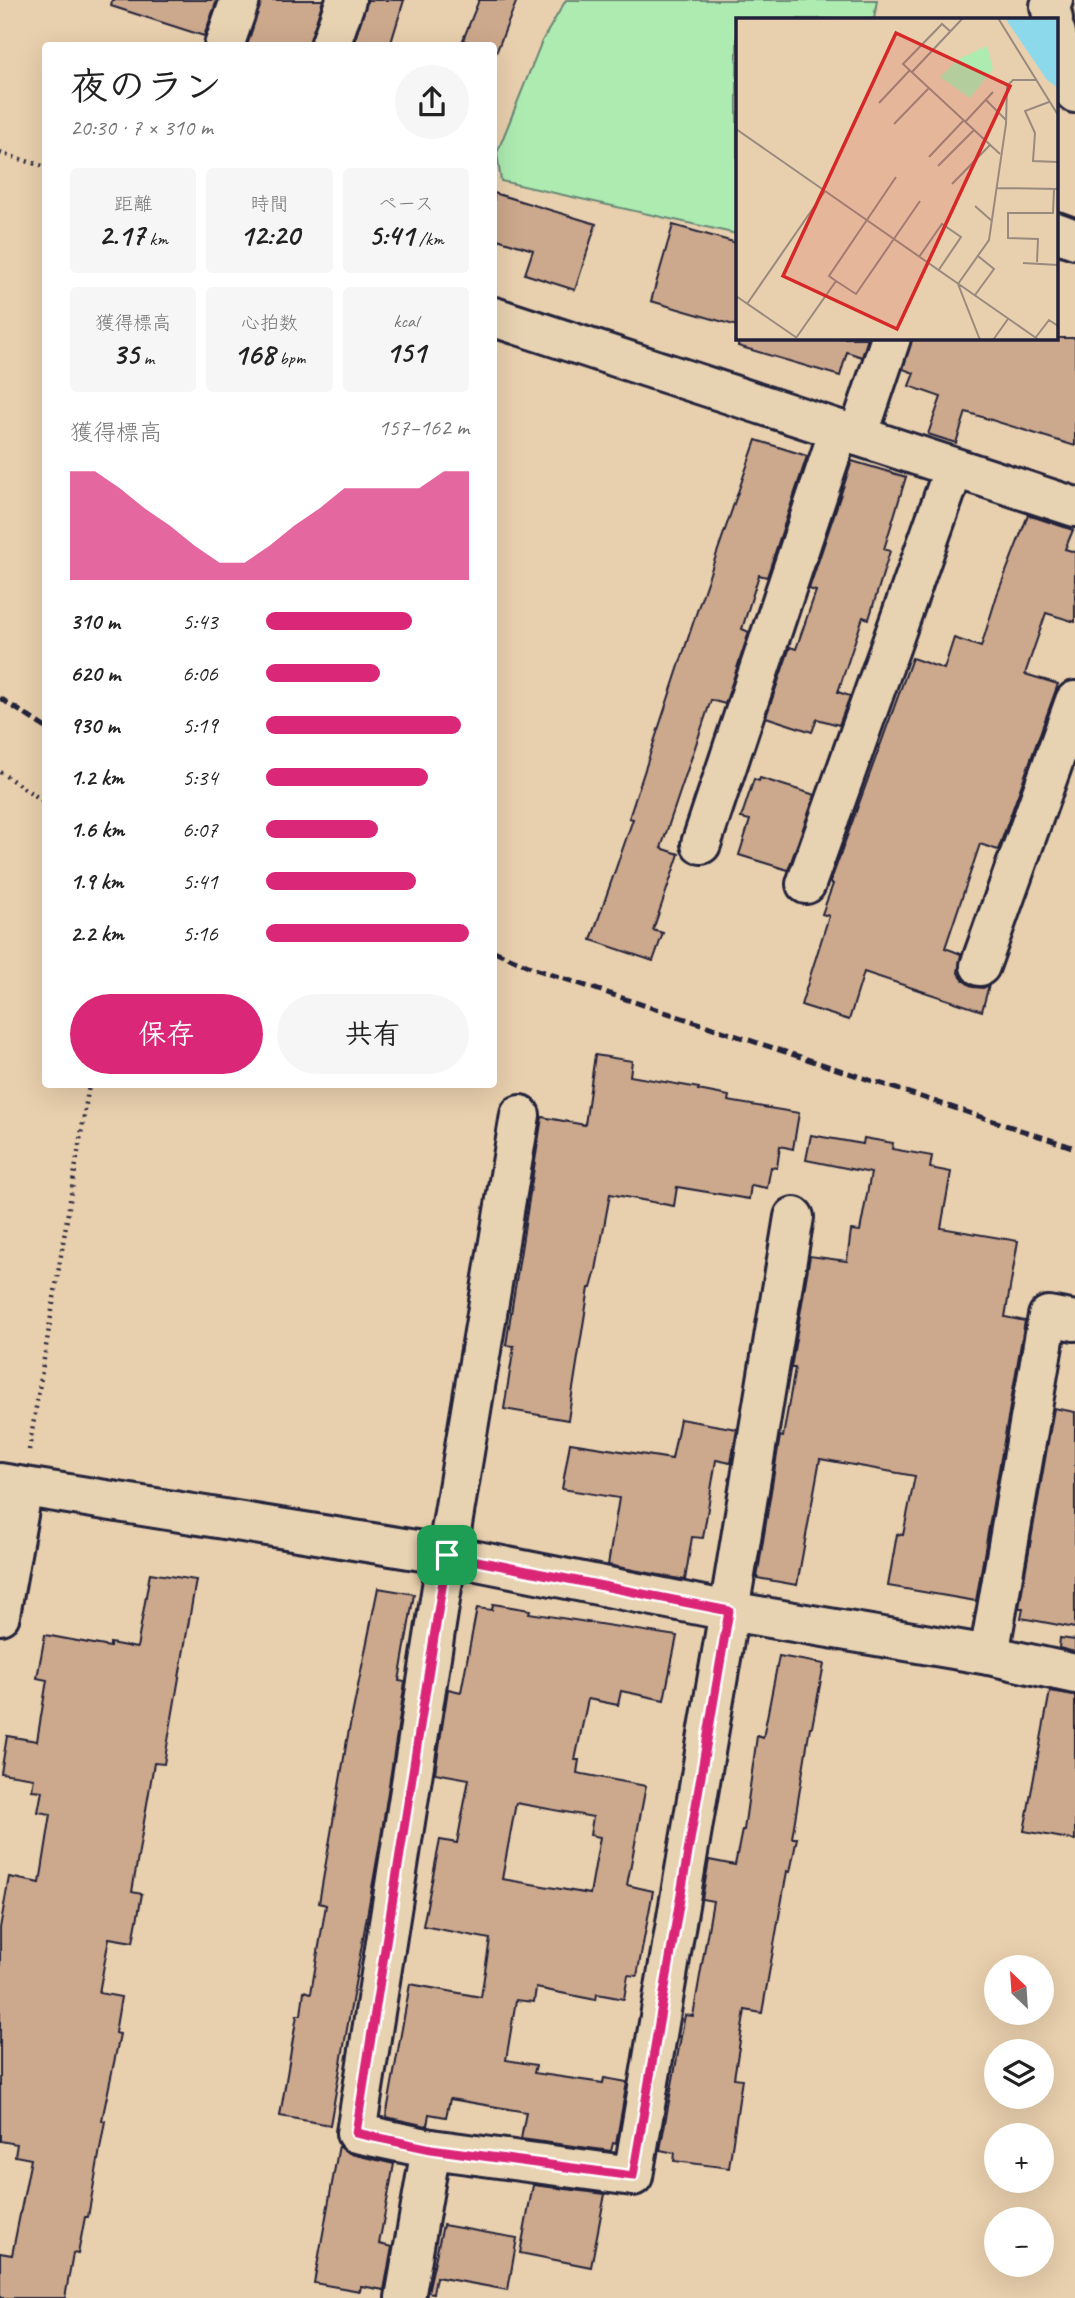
<!DOCTYPE html>
<html lang="ja">
<meta charset="utf-8">
<style>
body{margin:0;font-family:Caveat,"Klee One",sans-serif;background:#f6f6f6;color:#222;height:100vh;display:flex;flex-direction:column;font-size:26px;white-space:nowrap}
*{box-sizing:border-box;margin:0}
p{font-size:23px;color:#767676}
.icon{flex:none;width:38px;height:38px;fill:none;stroke:currentColor;stroke-width:2;stroke-linecap:round;stroke-linejoin:round}
.map{position:relative;flex:1;overflow:hidden}
.sheet{position:absolute;left:42px;top:42px;width:455px;height:1046px;display:flex;flex-direction:column;background:#fff;border-radius:7px;box-shadow:0 7px 28px #0002}
.sheet>*{flex:none}
.needle{width:46px;rotate:335deg}
.buttons{position:absolute;left:984px;top:1955px;display:grid;gap:14px}
.buttons a{display:grid;place-items:center;width:70px;height:70px;border-radius:50%;background:#fff;box-shadow:0 7px 28px #0002;font-size:35px}
.pin{position:absolute;display:grid;place-items:center;width:60px;height:60px;color:#fff;margin:-30px;border-radius:14px;box-shadow:0 4px 10px #0006}
.round{display:grid;place-items:center;flex:none;width:74px;height:74px;border-radius:37px;background:#f6f6f6}
.head{display:flex;align-items:center;justify-content:space-between;height:119px;padding:0 28px}
h1{font-size:38px;font-weight:700;line-height:52px}
.stats{display:grid;grid-template-columns:repeat(3,1fr);gap:10px;height:119px;padding:7px 28px}
.stats div{display:grid;align-content:center;border-radius:7px;background:#f6f6f6;text-align:center}
.stats b{font-size:30px;font-weight:700}
.stats small{font-size:19px;font-weight:400}
.stats p{font-size:19px}
.chart{height:196px;padding:14px 28px}
.chart p{display:flex;justify-content:space-between}
.chart svg{width:100%;height:126px;margin-top:7px;fill:#db2777;opacity:.7}
.primary-button{display:flex;gap:14px;margin-top:auto;padding:14px 28px}
.primary-button a{flex:1;height:80px;border-radius:42px;background:#db2777;color:#fff;font-size:28px;font-weight:700;line-height:80px;text-align:center}
.primary-button a+a{background:#f6f6f6;color:#222}
ul{padding:0 28px;list-style:none;font-size:23px}
li{display:grid;grid-template-columns:112px 84px 1fr;align-items:center;height:52px}
li i{height:18px;border-radius:9px;background:#db2777}
.map>svg:first-child{display:block}
.green{fill:#adebb1;stroke:#688676;stroke-width:2}
.building{fill:#cca88c;stroke:#22223b;stroke-width:2;fill-rule:evenodd}
.lines{fill:none;stroke-linecap:round;stroke-linejoin:round}
.minor-casing{stroke:#22223b;stroke-width:44}
.path{stroke:#22223b;stroke-width:4.5;stroke-dasharray:2 5;stroke-linecap:butt}
.minor{stroke:#e7d2b1;stroke-width:38}
.rail{stroke:#22223b;stroke-width:5;stroke-dasharray:10 5;stroke-linecap:butt}
.route-casing{stroke:#fff;stroke-width:14}
.route{stroke:#db2777;stroke-width:9}
.inset-road{fill:none;stroke:#998a7f;stroke-width:2}
.view{fill:#d62828;fill-opacity:0.15;stroke:#d62828;stroke-width:3.5}
.inset-edge{fill:none;stroke:#22223b;stroke-width:3.5}
</style>
<div class="map">
<svg width="1075" height="2298" viewBox="0 0 1075 2298">
<rect width="100%" height="100%" fill="#e8cfad"/>
<filter id="ink" filterUnits="userSpaceOnUse"><feTurbulence type="fractalNoise" baseFrequency=".0143" numOctaves="2"/><feDisplacementMap in="SourceGraphic" scale="14" xChannelSelector="R" yChannelSelector="G"/><feConvolveMatrix kernelMatrix="1 2 1 2 8 2 1 2 1" color-interpolation-filters="sRGB"/></filter>
<g filter="url(#ink)">
<path class="green" d="M566 0H877L874 19H737V234L501 181 497 153 542 41Z"/>
<g class="building">
<path d="M112 0H217L204 36 111 6Z"/>
<path d="M261 0H323L309 46H247Z"/>
<path d="M367 0H404L390 46H353Z"/>
<path d="M479 0H517L496 53 494 52V46H477L463 40Z"/>
<path d="M494 193 596 224 575 290 525 274 533 250 494 238Z"/>
<path d="M673 225 737 243V326L651 301Z"/>
<path d="M739 338H868L862 357 847 352 840 376 738 346Z"/>
<path d="M912 338H1075V446L966 412 956 443 928 434 941 397 909 386 914 373 903 369Z"/>
<path d="M756 440 807 456 767 577 759 575 742 629 749 632 725 704 711 700 661 848 679 854 653 930 663 933 653 961 591 940 633 819 629 818 698 608Z"/>
<path d="M852 461 906 477 884 549 890 551 869 619 863 617 838 692 850 696 839 725 817 719 812 732 766 717 790 647 796 649 816 591 809 589Z"/>
<path d="M1028 515 1073 530 1065 549 1075 552V622L1046 613 1025 674 1058 684 998 850 980 844 945 948 961 954 958 973 964 981 973 987 983 988 989 985 982 1011 864 972 849 1020 801 1005 829 916 822 914 833 884 830 883 912 658 944 669 954 638 981 647 997 595Z"/>
<path d="M760 778 815 795 788 870 739 855 750 820 741 818 754 779 759 781Z"/>
<path d="M595 1055 632 1061 630 1076 699 1088 698 1090 729 1096 728 1101 799 1113 793 1149 780 1146 777 1168 771 1167 767 1188 751 1185 749 1199 677 1187 674 1206 610 1194 596 1270 591 1288H589L568 1420 504 1409 514 1346 506 1345 542 1117 585 1125Z"/>
<path d="M811 1135 863 1144 864 1138 893 1143 892 1149 932 1156 930 1168 951 1172 941 1228 1018 1241 1005 1317 1025 1321 976 1601 888 1586 897 1534 903 1535 915 1476 820 1459 797 1585 757 1578 780 1436 783 1437 795 1368H791L810 1256 847 1261 851 1230 860 1231 871 1173 806 1160Z"/>
<path d="M1054 1408 1075 1412V1628L1021 1618 1023 1608H1019Z"/>
<path d="M680 1419 737 1429 731 1463 716 1460 703 1538 692 1537 685 1580 608 1565 619 1498 562 1489 570 1443 672 1459Z"/>
<path d="M150 1573 196 1580 164 1764 154 1763 132 1892 142 1894 133 1942 109 1938 99 1993 121 1997 115 2033 120 2034 102 2120 105 2121 88 2217H85L78 2254 73 2253 65 2298H0V2253L12 2255 31 2159 15 2156 17 2144 0 2141V1928L9 1877 40 1883 51 1814 38 1812 42 1791 32 1790 34 1778 1 1773 7 1736 37 1741 47 1680 37 1678 45 1635 110 1647V1643L137 1648Z"/>
<path d="M378 1588 414 1594 399 1681 405 1682 381 1837 330 2125 280 2116 297 2015H301L304 1991 311 1993 326 1905 319 1903 347 1740Z"/>
<path d="M493 1604 530 1610 529 1613 677 1636 664 1700 621 1691 618 1705 588 1699 575 1760H579L577 1773 646 1786 627 1885 653 1891 637 1976 628 1975 624 1999 597 1994 596 2000 536 1988 534 2002 516 2000 506 2060 536 2065 534 2073 603 2083 604 2078 627 2082 616 2144 613 2143 611 2151 521 2139 526 2112 450 2099 446 2117 429 2114 427 2126 386 2117 410 1984 481 1997 490 1939 423 1926 440 1840 457 1843 469 1779 435 1773 448 1689 461 1692 477 1608 492 1610ZM516 1803 593 1817 590 1835 600 1837 590 1894 502 1879Z"/>
<path d="M1060 1638 1075 1640V1652L1059 1648Z"/>
<path d="M779 1656 824 1664 812 1727H810L792 1838H797L790 1872 787 1871 762 2013 745 2010 734 2078 742 2079 729 2168 674 2161 675 2153 660 2150 685 2015 693 2016 713 1901 702 1899 709 1860 735 1865 742 1830H744L757 1736 763 1738Z"/>
<path d="M1050 1691 1075 1695V1840L1024 1831Z"/>
<path d="M339 2145 351 2154 394 2164 379 2244 392 2247 384 2290 361 2286 360 2291 314 2283Z"/>
<path d="M533 2185 605 2194 591 2267 520 2253Z"/>
<path d="M443 2225 517 2238 508 2290 436 2277 433 2293 428 2292Z"/>
</g>
<g class="lines">
<defs>
<g id="minor">
<path d="M1053 0 1050 6 1053 19"/>
<path d="M1056 33 1065 82 1075 93"/>
<path d="M224 46 240 0"/>
<path d="M330 46 346 0"/>
<path d="M1056 232 1075 239"/>
<path d="M494 317 1075 507"/>
<path d="M858 436 891 338"/>
<path d="M701 844 839 430"/>
<path d="M806 884 954 468"/>
<path d="M980 966 1075 701"/>
<path d="M0 1483 447 1555 729 1611 989 1655 1075 1674"/>
<path d="M0 1615 23 1487"/>
<path d="M989 1655 1048 1316 1075 1321"/>
<path d="M431 2149 633 2176 729 1611 794 1217"/>
<path d="M405 2298 431 2149 356 2133 447 1555 520 1115"/>
</g>
</defs>
<use href="#minor" class="minor-casing"/>
<g class="path">
<path d="M0 153 46 167"/>
<path d="M0 772 46 803"/>
<path d="M29 1450 89 1085"/>
</g>
<use href="#minor" class="minor"/>
<g class="rail">
<path d="M0 698 46 728"/>
<path d="M494 951 535 969 1075 1148"/>
</g>
</g>
</g>
<g class="lines" filter="url(#ink)">
<defs>
<path id="route" d="M447 1555 729 1611 633 2176 431 2149 356 2133Z"/>
</defs>
<use href="#route" class="route-casing"/>
<use href="#route" class="route"/>
</g>
<g transform="translate(736 18)">
<rect width="322" height="322" fill="#e8cfad"/>
<path d="M251 28 257 51 234 80 204 59 223 41Z" fill="#adebb1"/>
<path d="M269 0 322 2V70L311 62Z" fill="#8cd9ec"/>
<path class="inset-road" d="M262 0 322 97M215 14 206 6 167 46 264 136M176 54 227 0M250 82 270 102M313 84 289 93 299 115 297 143 322 144M143 85 174 52M229 104 257 74M158 106 193 70M0 111 303 322M193 139 228 102M202 148 238 112M216 166 254 127M260 170 322 171M239 188 256 203M183 239 206 206 225 219 202 253M301 244 302 221 272 220V195H317L318 171M287 245 322 247M100 263 120 276 184 183M222 266 253 222 270 106 271 68 277 62H301M222 266 244 322M239 277 258 251 242 238M0 278 61 320M11 286 89 173M300 319 313 302 322 308M60 320 100 263 93 258 160 159M257 322 272 301"/>
<path class="view" d="M160 15 274 68 161 311 47 258Z"/>
<rect width="322" height="322" class="inset-edge"/>
</g>
</svg>
<div class="buttons">
<a><svg class="needle" viewBox="-14 -14 28 28"><path d="M0-13l5 13h-10z" fill="#e53935"/><path d="M0 13l5-13h-10z" fill="#767676"/></svg></a>
<a><svg class="icon" aria-label="layers" viewBox="0 0 24 24"><path d="M12 4l9 5-9 5-9-5zM3 14l9 5 9-5"/></svg></a>
<a>+</a>
<a>−</a>
</div>
<div class="pin" style="left:447px;top:1555px;background:#1e9e55"><svg class="icon" aria-label="arrive" viewBox="0 0 24 24"><path d="M6 21V4h12l-3 4 3 4H6"/></svg></div>
<section class="sheet">
<div class="head"><div><h1>夜のラン</h1><p>20:30 · 7 × 310 m</p></div><a class="round"><svg class="icon" aria-label="share" viewBox="0 0 24 24"><path d="M12 15V3M7 8l5-5 5 5M5 13v7h14v-7"/></svg></a></div>
<div class="stats">
<div><p>距離</p><b>2.17<small> km</small></b></div>
<div><p>時間</p><b>12:20</b></div>
<div><p>ペース</p><b>5:41<small> /km</small></b></div>
</div>
<div class="stats">
<div><p>獲得標高</p><b>35<small> m</small></b></div>
<div><p>心拍数</p><b>168<small> bpm</small></b></div>
<div><p>kcal</p><b>151</b></div>
</div>
<div class="chart"><p><span>獲得標高</span>157–162 m</p>
<svg viewBox="0 0 160 44" preserveAspectRatio="none"><path d="M0 44V6L10 6L20 12L30 19L40 25L50 32L60 38L70 38L80 32L90 25L100 19L110 12L120 12L130 12L140 12L150 6L160 6V44z"/></svg>
</div>
<ul>
<li><b>310 m</b>5:43<i style="width:72%"></i></li>
<li><b>620 m</b>6:06<i style="width:56%"></i></li>
<li><b>930 m</b>5:19<i style="width:96%"></i></li>
<li><b>1.2 km</b>5:34<i style="width:80%"></i></li>
<li><b>1.6 km</b>6:07<i style="width:55%"></i></li>
<li><b>1.9 km</b>5:41<i style="width:74%"></i></li>
<li><b>2.2 km</b>5:16<i style="width:100%"></i></li>
</ul>
<div class="primary-button"><a>保存</a><a>共有</a></div>
</section>
</div>
